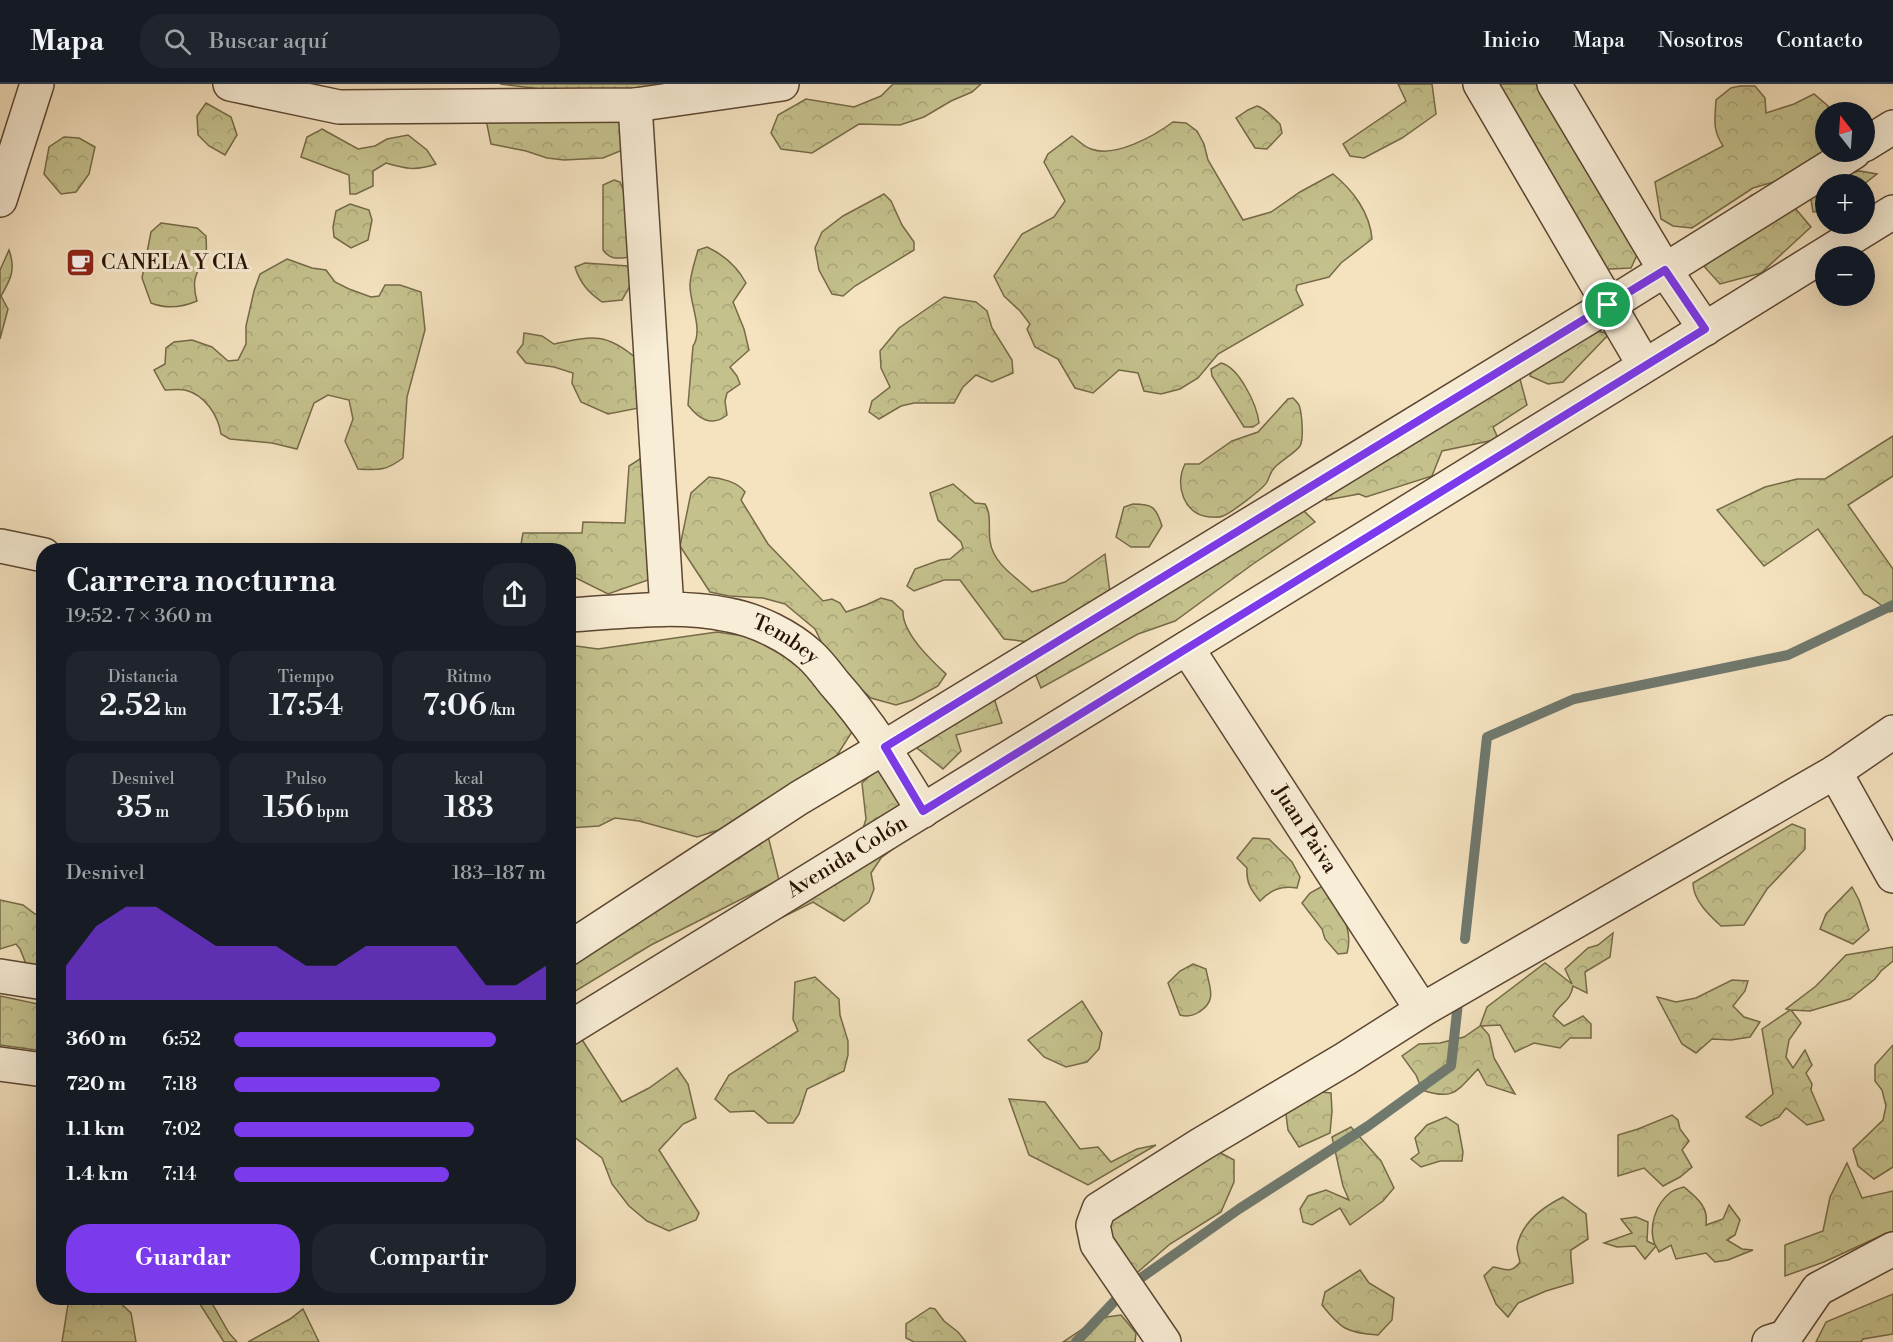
<!DOCTYPE html>
<html lang="es">
<meta charset="utf-8">
<style>
body{margin:0;font-family:"Libre Bodoni",serif;background:#20242c;color:#f1f3f6;height:100vh;display:flex;flex-direction:column;font-size:22px;white-space:nowrap}
*{box-sizing:border-box;margin:0}
p{font-size:20px;color:#9ea1a6}
.icon{flex:none;width:33px;height:33px;fill:none;stroke:currentColor;stroke-width:2;stroke-linecap:round;stroke-linejoin:round}
.map{position:relative;flex:1;overflow:hidden}
.details{position:absolute;left:36px;top:459px;width:540px;height:762px;display:flex;flex-direction:column;background:#171b24;border-radius:24px;box-shadow:0 6px 24px #0002}
.details>*{flex:none}
.needle{width:39px;rotate:343deg}
.controls{position:absolute;left:1815px;top:18px;display:grid;gap:12px}
.controls a{display:grid;place-items:center;width:60px;height:60px;border-radius:50%;background:#171b24;box-shadow:0 6px 24px #0002;font-size:30px}
.pin{position:absolute;display:grid;place-items:center;width:51px;height:51px;color:#fff;margin:-26px;border:3px solid #fff;border-radius:50%;box-shadow:0 2px 6px #0007}
.round{display:grid;place-items:center;flex:none;width:63px;height:63px;border-radius:24px;background:#20242c}
.overview{display:flex;align-items:center;justify-content:space-between;height:102px;padding:0 30px}
h1{font-size:33px;font-weight:600;line-height:45px}
.stats{display:grid;grid-template-columns:repeat(3,1fr);gap:9px;height:102px;padding:6px 30px}
.stats div{display:grid;align-content:center;border-radius:15px;background:#20242c;text-align:center}
.stats b{font-size:30px;font-weight:600}
.stats small{font-size:16px;font-weight:400}
.stats p{font-size:16px}
.chart{height:168px;padding:12px 30px}
.chart p{display:flex;justify-content:space-between}
.chart svg{width:100%;height:108px;margin-top:6px;fill:#7c3aed;opacity:.7}
.button{display:flex;gap:12px;margin-top:auto;padding:12px 30px}
.button a{flex:1;height:69px;border-radius:24px;background:#7c3aed;color:#fff;font-size:24px;font-weight:600;line-height:69px;text-align:center}
.button a+a{background:#20242c;color:#f1f3f6}
ul{padding:0 30px;list-style:none;font-size:20px}
li{display:grid;grid-template-columns:96px 72px 1fr;align-items:center;height:45px}
li i{height:15px;border-radius:8px;background:#7c3aed}
header{display:flex;align-items:center;gap:36px;box-sizing:border-box;height:84px;padding:0 30px;background:#171b24;border-bottom:2px solid #363941}
header strong{font-size:28px}
nav{display:flex;gap:33px;margin-inline-start:auto;font-size:21px}
.search{width:420px;height:54px;background:#20242c;display:flex;align-items:center;gap:15px;box-sizing:border-box;padding:0 21px;border-radius:24px;color:#9ea1a6;font-size:22px}
.map>svg:first-child{display:block}
.grass{fill:url(#grass-dots);stroke:#766a48;stroke-width:1.5}
.forest{fill:url(#forest-crowns);stroke:#766a48;stroke-width:1.5}
.lines{fill:none;stroke-linecap:round;stroke-linejoin:round}
.stream{stroke:#6f796e;stroke-width:10}
.minor-casing{stroke:#5c4632;stroke-width:36}
.minor{stroke:#f8edd6;stroke-width:33}
.route-casing{stroke:#fff;stroke-width:12}
.route{stroke:#7c3aed;stroke-width:8}
.labels{text-anchor:middle;dominant-baseline:central;stroke-width:6;stroke-linejoin:round;paint-order:stroke}
.poi-label{font-size:21px;fill:#291203;stroke:#f8edd6;text-anchor:start}
.street-label{font-size:21px;fill:#291203;stroke:#f8edd6}
</style>
<header>
<strong>Mapa</strong>
<div class="search"><svg class="icon" aria-label="search" viewBox="0 0 24 24"><circle cx="10" cy="10" r="6"/><path d="M15 15l6 6"/></svg>Buscar aquí</div>
<nav><a>Inicio</a><a>Mapa</a><a>Nosotros</a><a>Contacto</a></nav>
</header>
<div class="map">
<svg width="1893" height="1258" viewBox="0 0 1893 1258">
<defs>
<pattern id="grass-dots" width="8" height="8" patternUnits="userSpaceOnUse" patternTransform="scale(1.5)"><rect width="8" height="8" fill="#c4c18d"/><path d="M2 2h.1M6 6h.1" fill="none" stroke="#a8a578" stroke-width="1.8" stroke-linecap="round"/></pattern>
<pattern id="forest-crowns" width="20" height="18" patternUnits="userSpaceOnUse" patternTransform="scale(1.5)"><rect width="20" height="18" fill="#c4c18d"/><path d="M2 6a3 3 0 1 1 6 0M12 15a3 3 0 1 1 6 0" fill="none" stroke="#a8a578"/></pattern>
</defs>
<rect width="100%" height="100%" fill="#f5e3c0"/>
<filter id="stains"><feTurbulence type="fractalNoise" baseFrequency=".00333" numOctaves="4"/><feColorMatrix values="0 0 0 0 .2 0 0 0 0 .09 0 0 0 0 .02 0 0 0 .5 -.17"/></filter>
<radialGradient id="worn" r=".72"><stop offset=".6" stop-color="#630" stop-opacity="0"/><stop offset="1" stop-color="#630" stop-opacity=".3"/></radialGradient>
<path class="grass" d="M500 0H697L632 16Z"/>
<g class="forest">
<path d="M893 0H981L972 8 951 17 924 33 900 41 859 40 812 69 781 65 771 49 778 31 806 15 854 23 881 12Z"/>
<path d="M1398 0H1432L1436 30 1402 54 1364 74 1350 72 1343 60 1406 17Z"/>
<path d="M1473 0H1571L1658 150 1637 171 1631 184 1571 187 1531 120Z"/>
<path d="M1740 2H1755L1765 14 1766 29 1794 20 1814 10 1827 21 1832 28H1826V68L1781 96 1753 104 1692 144 1673 142 1661 135 1655 98 1723 62C1712 45 1715 35 1716 16L1731 4Z"/>
<path d="M206 19 231 33 237 51 225 71 209 62 198 51 197 32Z"/>
<path d="M623 21 630 63 603 74 564 76 547 74 526 67 491 60 486 36Z"/>
<path d="M1257 22C1267 25 1272 33 1280 40L1282 49 1267 65 1255 64 1236 34 1248 26Z"/>
<path d="M1173 38 1186 39 1197 47 1204 60 1208 76 1243 136 1271 128 1300 108 1333 90C1353 106 1370 129 1372 155L1341 179 1329 193 1297 201 1296 206 1303 221 1218 270 1198 294 1180 305 1161 310 1144 307 1138 289 1119 286 1093 309 1075 304 1058 275 1035 263 1027 245 1030 240 1020 227 1004 212 994 192 1022 150 1054 133 1065 117 1044 78 1048 70 1072 52C1078 56 1084 63 1091 65 1115 74 1154 52 1173 38Z"/>
<path d="M322 45 358 65 375 62 387 55 408 51 427 66 436 80C416 87 406 85 386 79L373 87V102L356 110H350L349 91 301 73 307 53Z"/>
<path d="M64 53 79 54 95 63 89 90 76 108 61 110 44 90 49 63Z"/>
<path d="M1860 87 1877 90 1864 100H1826L1825 127 1813 128 1809 104 1829 93Z"/>
<path d="M614 96 620 98 625 110 632 173C619 174 611 177 603 166V101Z"/>
<path d="M884 110 891 117 902 141 914 158V166L855 202 843 212 832 210 819 186 815 164 822 148 843 132Z"/>
<path d="M1752 111H1784L1811 143 1761 189 1720 200 1701 179 1739 122Z"/>
<path d="M350 120 369 126 372 136 368 156 351 164 334 153 333 143 336 127Z"/>
<path d="M161 139 197 144 206 152C206 157 207 163 206 168 199 188 190 192 197 217 183 223 166 225 151 219L142 194 151 148Z"/>
<path d="M707 163C724 171 737 182 746 199L733 218 744 245 749 266 730 283 737 292 740 300 727 309 725 317 727 331C711 344 698 334 688 321L693 262C704 246 689 218 690 200 691 188 695 177 698 166Z"/>
<path d="M9 166C16 185 11 195 1 212L8 225 0 255V186Z"/>
<path d="M287 175 312 184 326 186 335 198 349 205 371 213 379 212 385 201H400L421 208 425 246 407 313 403 374C386 387 379 386 358 385L345 357 353 335 349 316 328 311 314 319 297 365 272 359 230 355 221 350C218 331 205 311 185 306 179 305 171 306 165 306L154 286 165 280 166 264 174 258 192 256 212 263 228 277 238 276 246 260V242L254 207 260 190Z"/>
<path d="M585 179 628 182 633 197 622 216 602 218C588 208 580 199 575 183Z"/>
<path d="M944 213 976 218 987 227 992 244 1012 276 1013 289 992 298 976 291 963 303 954 319H914L901 322 879 335 869 328 872 317 890 303 881 284 880 267 899 244Z"/>
<path d="M1585 243 1609 250 1563 298 1548 300 1530 292 1534 278Z"/>
<path d="M524 249 542 252 554 260C592 252 606 248 637 275L644 323 608 330 581 318 572 299 573 289 554 283 526 279 517 268 523 260Z"/>
<path d="M1221 279C1239 283 1257 321 1259 339L1253 343H1244L1212 292 1211 285Z"/>
<path d="M1520 295 1527 321 1493 343 1497 352 1494 356 1442 367 1432 392 1366 413 1359 410 1326 416V405L1479 310Z"/>
<path d="M1293 314C1295 316 1298 319 1299 321 1302 329 1304 355 1300 362 1296 368 1281 377 1275 383 1270 388 1270 392 1267 398 1264 404 1231 429 1223 432 1219 434 1214 433 1210 433 1184 431 1174 401 1185 380H1199L1232 357 1258 348 1288 315Z"/>
<path d="M1893 352V392L1848 421 1893 485V527L1890 528C1881 522 1874 514 1864 510L1818 445 1764 482 1717 426 1765 403 1797 395H1825Z"/>
<path d="M646 371 651 495 608 510 572 492 569 491 568 466H520L523 449H582L583 438 625 439 629 382Z"/>
<path d="M709 393C721 394 738 398 745 408L741 416 768 460 823 517 832 515 840 519 846 528 866 521 881 514 892 517 903 527C902 549 931 576 946 590L938 602 912 616 896 621 871 614 831 578 815 545 785 520 763 514 729 512 710 508 680 462 691 409Z"/>
<path d="M953 400 975 419 985 420C992 431 988 445 990 457 993 480 1016 493 1032 508L1065 498 1105 470 1110 509 1030 558 1004 555 960 496H944L914 507 907 502 915 485 940 476 950 475 963 464 961 458 938 436 930 409Z"/>
<path d="M1133 420C1153 420 1156 423 1162 442L1149 463H1131L1116 453 1124 423Z"/>
<path d="M1298 421 1315 438 1253 480 1175 537 1138 550 1041 604 1034 587Z"/>
<path d="M717 548 777 557 855 643 829 684 725 744 697 753 639 737 615 734 599 742 569 744V561L598 565Z"/>
<path d="M994 614 1002 639 956 651 961 667 943 685 912 660Z"/>
<path d="M903 677 898 761 881 774 871 789 874 805 869 818 844 837 813 818 783 833 779 820 860 754 866 735 862 699 880 682Z"/>
<path d="M1792 740 1805 745V765L1767 805 1744 841 1721 842C1709 831 1693 816 1693 799Z"/>
<path d="M767 748 779 796 651 861 569 911V878Z"/>
<path d="M1253 754 1269 755 1292 778 1300 793 1297 804C1281 801 1271 806 1260 817 1251 806 1246 799 1247 784L1237 774Z"/>
<path d="M1321 803H1330C1339 825 1354 845 1347 869L1338 870 1325 855 1322 845 1302 819 1310 809Z"/>
<path d="M1852 803 1859 816 1869 846 1853 860 1820 845 1826 830Z"/>
<path d="M0 816 23 821 35 830 43 828V889L26 880 20 865 16 860 0 865Z"/>
<path d="M1613 849 1610 873 1585 888 1587 909 1573 902C1570 919 1560 918 1553 932L1564 942 1583 932 1591 940V954H1570L1560 964 1534 959 1515 968 1500 941 1481 942 1489 951 1494 974 1515 1010 1487 1001 1478 985C1457 1007 1454 1017 1422 1006L1416 991 1402 972 1419 960 1440 959 1464 953 1480 942 1487 923 1545 879 1572 900 1565 885 1588 864 1598 861Z"/>
<path d="M1893 863V877L1881 887 1875 895 1850 915 1810 927 1791 926 1801 939 1789 956 1786 973 1793 984 1805 966 1812 981 1806 989 1812 1000 1811 1006 1824 1036 1807 1041 1786 1024 1779 1033 1761 1042 1746 1033 1773 1010 1762 945 1790 926 1786 925 1816 902 1846 871Z"/>
<path d="M1193 880 1206 885C1209 903 1218 916 1199 928 1193 932 1187 933 1180 931L1168 899 1180 887Z"/>
<path d="M815 893 839 915 840 931 848 957V971L844 987 807 1005 799 1030 793 1039H768L754 1027 730 1028 715 1015 729 991 798 947 793 935 795 898Z"/>
<path d="M1732 896 1748 897 1745 907 1733 922 1744 933 1760 938 1750 953 1731 956 1712 955 1696 969 1682 960 1657 913 1676 918 1696 914Z"/>
<path d="M0 912 43 921V967L0 961Z"/>
<path d="M1082 917 1102 949 1099 965 1087 978 1066 983 1044 973 1028 956Z"/>
<path d="M581 954 622 1018 649 1004 677 984 688 1000 696 1034 683 1040 659 1066 699 1129 696 1136 669 1147 647 1137 629 1122 612 1100 602 1074 569 1049 568 959Z"/>
<path d="M1893 961V1083L1874 1095 1858 1082 1853 1065 1883 1036 1886 1022 1882 1006 1875 997V981Z"/>
<path d="M1301 1006 1331 1009 1332 1027 1330 1049 1299 1063 1288 1046 1285 1023Z"/>
<path d="M1009 1015 1045 1018 1080 1065 1098 1063 1111 1078 1137 1065 1156 1061 1088 1101 1029 1071Z"/>
<path d="M1672 1031 1678 1036 1680 1045 1689 1057 1682 1066 1692 1083 1680 1093 1663 1102 1644 1084 1618 1092V1051L1638 1045Z"/>
<path d="M1446 1033 1458 1041 1463 1068 1462 1077H1440L1421 1083 1411 1075 1419 1069 1415 1054 1427 1041Z"/>
<path d="M1351 1043 1381 1077 1394 1104 1383 1117 1350 1141 1340 1124 1312 1141 1303 1138 1300 1125 1308 1112 1326 1106 1349 1116 1343 1102 1332 1053Z"/>
<path d="M1217 1067 1234 1076V1098L1221 1128 1170 1160 1131 1194 1091 1145Z"/>
<path d="M1847 1079 1862 1114 1893 1107V1148L1887 1149 1824 1178 1785 1192V1161L1823 1147 1830 1113Z"/>
<path d="M1684 1103C1697 1114 1709 1123 1706 1141L1723 1135 1729 1121 1740 1136 1735 1151 1727 1156 1742 1165 1753 1166 1728 1176 1715 1178 1706 1169 1676 1175 1671 1161 1659 1168 1656 1162 1645 1175 1635 1162 1617 1163 1604 1159 1632 1149 1621 1135 1636 1133 1648 1138 1647 1157 1655 1161C1648 1144 1655 1120 1671 1108 1674 1106 1680 1104 1684 1103Z"/>
<path d="M1563 1113 1586 1130 1588 1155 1571 1166C1570 1177 1573 1187 1573 1199L1546 1207 1518 1219 1508 1233 1496 1220 1484 1192 1493 1183C1506 1185 1511 1190 1520 1178 1519 1173 1517 1168 1517 1163 1521 1139 1543 1123 1563 1113Z"/>
<path d="M1360 1186 1369 1199 1394 1214 1392 1236 1378 1251C1347 1249 1341 1245 1322 1221L1325 1208Z"/>
<path d="M1893 1210V1250L1863 1255 1861 1258H1816L1826 1238Z"/>
<path d="M69 1214H115L131 1229 136 1258H62Z"/>
<path d="M196 1214H209L229 1249 237 1258H224Z"/>
<path d="M930 1224 935 1225 944 1237 958 1248 966 1258H914L906 1254V1240Z"/>
<path d="M303 1225 319 1258H248L290 1235Z"/>
<path d="M1121 1231 1136 1249 1135 1258H1063L1099 1234Z"/>
</g>
<g class="lines">
<g class="stream">
<path d="M1465 855 1487 653 1574 615 1788 571 1893 521"/>
<path d="M1076 1258 1128 1203 1239 1125 1368 1042 1451 982 1459 910"/>
</g>
<defs>
<g id="minor">
<path d="M230 0 339 23 635 21 782 0"/>
<path d="M1480 0 1644 281"/>
<path d="M1554 0 1665 186 1705 245"/>
<path d="M635 21 667 525"/>
<path d="M1864 61 1893 43"/>
<path d="M0 116 37 0"/>
<path d="M0 462 44 471"/>
<path id="s1" d="M568 531C621 528 676 520 729 531 757 536 789 552 810 571 819 579 827 590 834 599 869 638 896 682 923 727"/>
<path id="s2" d="M1187 564 1422 926"/>
<path d="M1835 688 1893 792"/>
<path d="M568 865 799 714 885 663 1609 221 1854 68"/>
<path d="M0 892 44 899"/>
<path id="s3" d="M568 945 1677 262 1893 128"/>
<path d="M0 980 44 986"/>
<path d="M1164 1258 1097 1160 1093 1141 1099 1125 1200 1061 1345 975 1422 926 1835 688 1893 648"/>
<path d="M1769 1258 1785 1253 1818 1205 1893 1165"/>
</g>
</defs>
<use href="#minor" class="minor-casing"/>
<use href="#minor" class="minor"/>
</g>
<g class="lines">
<defs>
<path id="route" d="M1665 186 1705 245 923 727 885 663Z"/>
</defs>
<use href="#route" class="route-casing"/>
<use href="#route" class="route"/>
</g>
<defs>
<symbol id="cafe-square" viewBox="-11 -11 22 22"><rect x="-9" y="-9" width="18" height="18" rx="4" fill="#8f2418" stroke="#f8edd6"/><path d="M-5.5-4.5H6V0H3Q3 3.5 0 3.5H-2.5Q-5.5 3.5-5.5 0ZM3-3.2v2h1.7v-2ZM-6 4.5H4V6H-6Z" fill="#fff"/></symbol>
</defs>
<g fill-rule="evenodd">
<use href="#cafe-square" x="64" y="162" width="33" height="33"/>
</g>
<g class="labels">
<g class="poi-label">
<text x="101" y="179">CANELA Y CIA</text>
</g>
<g class="street-label">
<text stroke="none"><textPath href="#s1" startOffset="224">Tembey</textPath></text>
<text stroke="none"><textPath href="#s2" startOffset="216">Juan Paiva</textPath></text>
<text stroke="none"><textPath href="#s3" startOffset="328">Avenida Colón</textPath></text>
</g>
</g>
<rect width="100%" height="100%" filter="url(#stains)"/>
<rect width="100%" height="100%" fill="url(#worn)"/>
</svg>
<div class="controls">
<a><svg class="needle" viewBox="-14 -14 28 28"><path d="M0-13l5 13h-10z" fill="#e53935"/><path d="M0 13l5-13h-10z" fill="#9ea1a6"/></svg></a>
<a>+</a>
<a>−</a>
</div>
<div class="pin" style="left:1608px;top:221px;background:#1e9e55"><svg class="icon" aria-label="arrive" viewBox="0 0 24 24"><path d="M6 21V4h12l-3 4 3 4H6"/></svg></div>
<section class="details">
<div class="overview"><div><h1>Carrera nocturna</h1><p>19:52 · 7 × 360 m</p></div><a class="round"><svg class="icon" aria-label="share" viewBox="0 0 24 24"><path d="M12 15V3M7 8l5-5 5 5M5 13v7h14v-7"/></svg></a></div>
<div class="stats">
<div><p>Distancia</p><b>2.52<small> km</small></b></div>
<div><p>Tiempo</p><b>17:54</b></div>
<div><p>Ritmo</p><b>7:06<small> /km</small></b></div>
</div>
<div class="stats">
<div><p>Desnivel</p><b>35<small> m</small></b></div>
<div><p>Pulso</p><b>156<small> bpm</small></b></div>
<div><p>kcal</p><b>183</b></div>
</div>
<div class="chart"><p><span>Desnivel</span>183–187 m</p>
<svg viewBox="0 0 160 44" preserveAspectRatio="none"><path d="M0 44V30L10 14L20 6L30 6L40 14L50 22L60 22L70 22L80 30L90 30L100 22L110 22L120 22L130 22L140 38L150 38L160 30V44z"/></svg>
</div>
<ul>
<li><b>360 m</b>6:52<i style="width:84%"></i></li>
<li><b>720 m</b>7:18<i style="width:66%"></i></li>
<li><b>1.1 km</b>7:02<i style="width:77%"></i></li>
<li><b>1.4 km</b>7:14<i style="width:69%"></i></li>
</ul>
<div class="button"><a>Guardar</a><a>Compartir</a></div>
</section>
</div>
